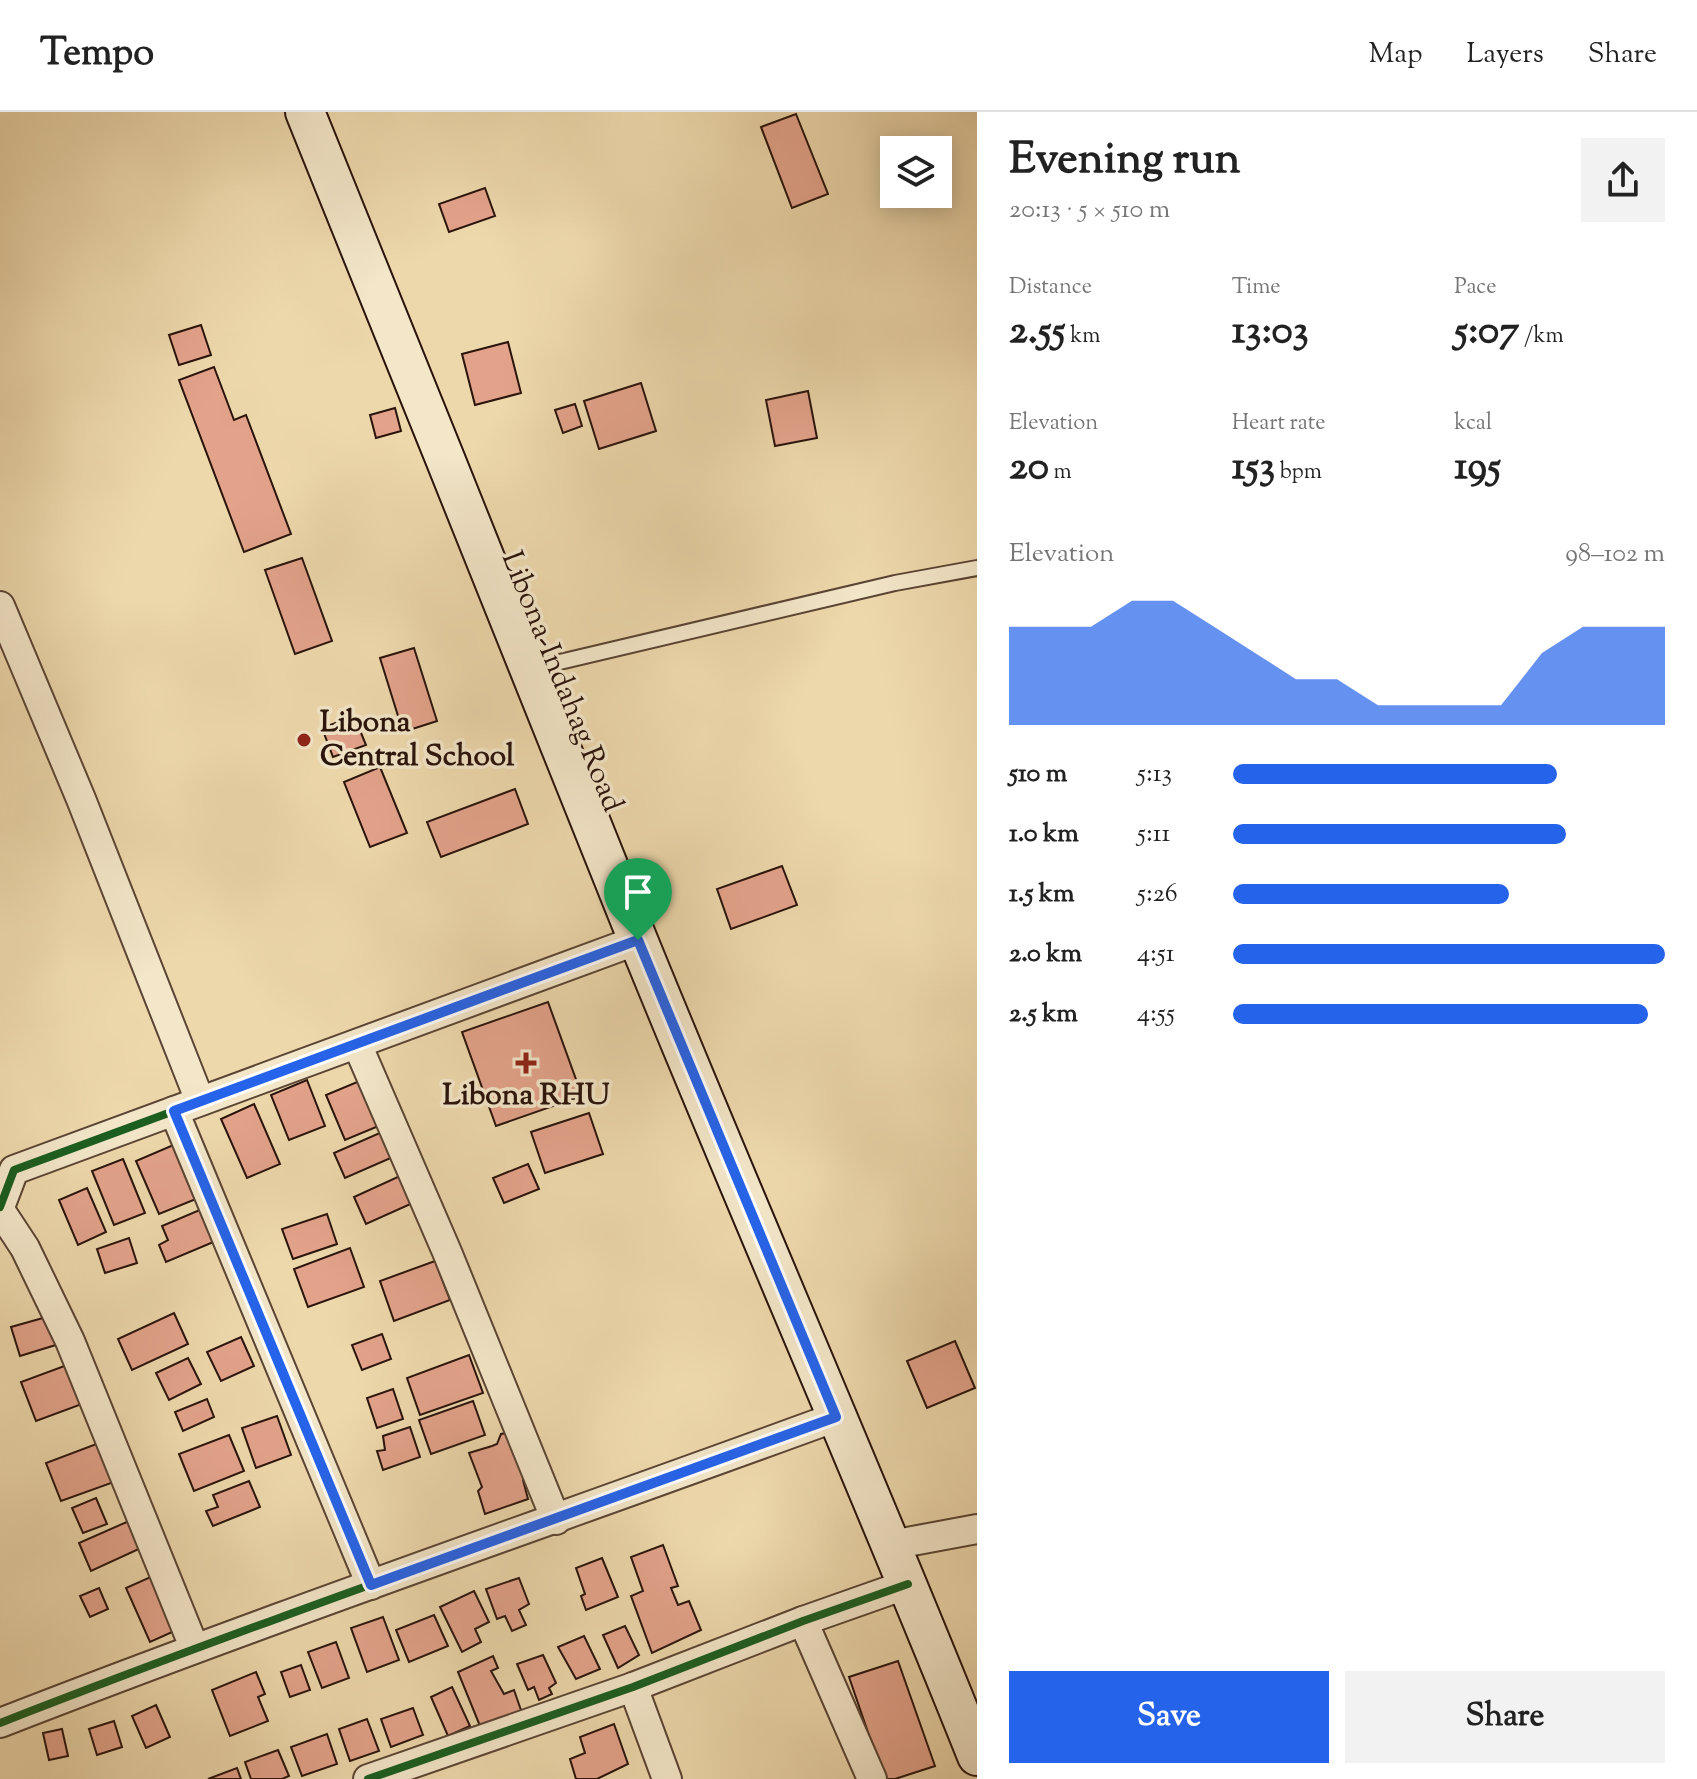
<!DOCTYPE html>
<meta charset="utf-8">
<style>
body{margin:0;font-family:"Sorts Mill Goudy",serif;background:#f2f2f2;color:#222;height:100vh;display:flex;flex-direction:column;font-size:30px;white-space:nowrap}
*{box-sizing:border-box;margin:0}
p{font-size:26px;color:#767676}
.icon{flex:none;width:44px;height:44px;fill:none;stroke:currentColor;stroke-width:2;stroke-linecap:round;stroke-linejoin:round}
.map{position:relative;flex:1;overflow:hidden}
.panel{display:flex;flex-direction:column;background:#fff;width:720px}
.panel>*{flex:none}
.tools{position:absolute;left:880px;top:24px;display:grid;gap:16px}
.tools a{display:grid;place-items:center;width:72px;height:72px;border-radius:0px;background:#fff;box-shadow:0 4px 20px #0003;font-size:40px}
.pin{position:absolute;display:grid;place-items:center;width:68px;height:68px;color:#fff;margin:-82px -34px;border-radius:50% 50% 50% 0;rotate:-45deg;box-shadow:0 0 8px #0007}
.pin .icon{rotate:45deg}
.round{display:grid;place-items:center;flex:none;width:84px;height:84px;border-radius:0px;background:#f2f2f2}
.overview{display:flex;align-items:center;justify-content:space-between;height:136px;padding:0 32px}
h1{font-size:44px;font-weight:700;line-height:60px}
.metrics{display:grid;grid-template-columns:repeat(3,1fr);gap:12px;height:136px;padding:8px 32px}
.metrics div{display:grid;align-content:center}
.metrics b{font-size:40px;font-weight:700}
.metrics small{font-size:22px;font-weight:400}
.metrics p{font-size:22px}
.chart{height:224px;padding:16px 32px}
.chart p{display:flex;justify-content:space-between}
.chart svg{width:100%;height:144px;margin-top:8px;fill:#2563eb;opacity:.7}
.button{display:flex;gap:16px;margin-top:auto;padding:16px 32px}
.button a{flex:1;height:92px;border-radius:0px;background:#2563eb;color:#fff;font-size:32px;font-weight:700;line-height:92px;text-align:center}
.button a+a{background:#f2f2f2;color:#222}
ul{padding:0 32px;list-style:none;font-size:26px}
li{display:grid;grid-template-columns:128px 96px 1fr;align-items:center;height:60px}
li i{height:20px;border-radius:10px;background:#2563eb}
header{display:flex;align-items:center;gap:48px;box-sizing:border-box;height:112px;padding:0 40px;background:#fff;border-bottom:2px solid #e0e0e0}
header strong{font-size:38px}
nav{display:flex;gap:44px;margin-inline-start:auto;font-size:28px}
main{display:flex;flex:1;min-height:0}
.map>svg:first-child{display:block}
.building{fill:#e3a38b;stroke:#29130b;stroke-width:2}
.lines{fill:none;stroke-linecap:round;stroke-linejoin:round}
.service-casing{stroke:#5a4433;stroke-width:18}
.minor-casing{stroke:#5a4433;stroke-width:32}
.secondary-casing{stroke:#29130b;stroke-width:42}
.service{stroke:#f3e6c9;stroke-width:14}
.minor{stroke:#f3e6c9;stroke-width:28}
.secondary{stroke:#f3e6c9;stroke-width:38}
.cycleway-casing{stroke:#f3e6c9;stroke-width:13}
.cycleway{stroke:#1b5e20;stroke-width:8}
.route-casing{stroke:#fff;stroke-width:16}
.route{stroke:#2563eb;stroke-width:10}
.poi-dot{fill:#8f2418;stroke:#f3e6c9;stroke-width:3}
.labels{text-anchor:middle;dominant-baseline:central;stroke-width:7;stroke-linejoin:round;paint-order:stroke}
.street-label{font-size:30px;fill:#29130b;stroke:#f3e6c9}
.poi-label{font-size:30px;font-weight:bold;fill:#29130b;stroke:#f3e6c9;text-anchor:start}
</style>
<header>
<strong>Tempo</strong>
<nav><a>Map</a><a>Layers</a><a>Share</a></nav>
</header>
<main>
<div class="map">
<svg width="977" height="1667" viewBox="0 0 977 1667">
<rect width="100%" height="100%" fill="#edd8ac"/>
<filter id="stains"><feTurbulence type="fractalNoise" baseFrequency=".0025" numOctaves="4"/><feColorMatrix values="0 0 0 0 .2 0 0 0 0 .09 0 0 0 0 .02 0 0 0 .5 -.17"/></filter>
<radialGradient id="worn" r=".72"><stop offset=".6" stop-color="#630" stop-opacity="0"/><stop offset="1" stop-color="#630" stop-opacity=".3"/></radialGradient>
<g class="building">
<path d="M796 2 828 82 792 96 761 15Z"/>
<path d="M485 76 495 104 449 120 439 92Z"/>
<path d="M201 213 211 243 179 253 169 223Z"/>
<path d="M508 230 521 281 475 293 462 242Z"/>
<path d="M214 255 234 308 246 303 291 422 244 440 179 268Z"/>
<path d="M641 271 656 319 599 337 584 289Z"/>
<path d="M808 279 817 326 775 334 766 288Z"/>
<path d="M575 292 582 314 563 321 555 298Z"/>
<path d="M395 296 401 319 376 326 370 303Z"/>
<path d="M302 446 332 529 295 542 265 458Z"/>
<path d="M414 536 437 609 403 620 380 546Z"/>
<path d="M354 604 366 633 333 645 322 616Z"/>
<path d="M380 655 407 721 370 735 344 670Z"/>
<path d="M515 677 528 712 441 745 427 710Z"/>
<path d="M782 754 797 793 731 817 717 777Z"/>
<path d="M548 890 582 984 496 1014 462 920Z"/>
<path d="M307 968 325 1014 289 1028 271 983Z"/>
<path d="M362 968 381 1013 345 1028 326 983Z"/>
<path d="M254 992 280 1052 247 1066 221 1007Z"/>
<path d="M589 1001 603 1042 545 1061 531 1020Z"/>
<path d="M382 1020 393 1045 345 1066 334 1041Z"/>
<path d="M178 1031 201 1085 159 1102 136 1049Z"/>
<path d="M123 1047 145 1101 114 1113 92 1059Z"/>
<path d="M528 1052 539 1077 504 1091 493 1066Z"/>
<path d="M402 1063 415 1090 366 1112 354 1085Z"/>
<path d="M87 1076 106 1120 78 1133 59 1088Z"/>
<path d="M209 1094 223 1126 166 1150 159 1133 168 1128 162 1114Z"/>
<path d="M327 1102 337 1132 293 1147 282 1117Z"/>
<path d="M129 1126 137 1151 105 1161 97 1137Z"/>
<path d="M350 1136 364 1175 308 1195 294 1157Z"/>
<path d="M435 1149 450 1188 394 1209 380 1169Z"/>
<path d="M174 1201 188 1232 132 1258 118 1227Z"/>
<path d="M50 1204 59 1232 20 1244 11 1215Z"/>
<path d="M382 1222 391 1247 362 1258 352 1233Z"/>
<path d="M241 1225 254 1254 221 1269 207 1240Z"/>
<path d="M955 1229 975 1276 927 1296 907 1249Z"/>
<path d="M469 1243 483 1281 420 1303 407 1266Z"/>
<path d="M188 1246 201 1272 169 1288 156 1261Z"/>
<path d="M67 1253 82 1292 36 1309 21 1270Z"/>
<path d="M393 1277 403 1307 377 1316 367 1286Z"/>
<path d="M207 1287 214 1305 183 1319 175 1300Z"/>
<path d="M473 1289 485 1323 431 1342 419 1308Z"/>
<path d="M277 1304 291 1343 256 1356 242 1316Z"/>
<path d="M410 1315 420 1345 383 1358 377 1339 385 1338 383 1324Z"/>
<path d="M512 1320 528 1358 523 1368 528 1387 485 1402 478 1379 482 1375 469 1341 492 1334 497 1332 501 1322Z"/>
<path d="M229 1323 244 1359 194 1379 179 1342Z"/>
<path d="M99 1331 114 1370 61 1389 46 1351Z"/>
<path d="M249 1369 260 1395 213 1414 206 1399 218 1395 213 1383Z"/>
<path d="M96 1386 107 1412 83 1421 72 1396Z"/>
<path d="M129 1409 141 1436 91 1459 79 1431Z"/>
<path d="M663 1433 678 1474 671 1476 678 1493 689 1489 701 1518 652 1541 631 1484 643 1479 631 1445Z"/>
<path d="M602 1446 618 1485 586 1498 581 1484 585 1482 576 1456Z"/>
<path d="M155 1463 179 1517 150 1530 126 1476Z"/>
<path d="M519 1466 529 1492 519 1498 526 1513 512 1519 505 1504 497 1507 486 1477Z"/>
<path d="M99 1476 108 1497 90 1505 80 1484Z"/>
<path d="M474 1479 489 1510 475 1517 481 1530 462 1540 440 1495Z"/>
<path d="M434 1503 448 1534 409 1550 396 1518Z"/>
<path d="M383 1505 399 1548 367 1560 351 1516Z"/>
<path d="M625 1514 639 1543 618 1556 603 1523Z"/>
<path d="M584 1524 600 1557 576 1567 558 1535Z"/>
<path d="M336 1530 349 1566 322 1576 308 1540Z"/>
<path d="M543 1543 556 1571 549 1576 552 1582 539 1588 534 1575 528 1578 517 1552Z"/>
<path d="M493 1544 498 1556 491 1559 504 1582 514 1578 522 1601 480 1614 458 1560Z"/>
<path d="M898 1549 935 1654 895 1667H884L849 1565Z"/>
<path d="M301 1553 310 1578 290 1585 281 1560Z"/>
<path d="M256 1560 265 1582 258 1585 268 1609 230 1624 212 1578Z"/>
<path d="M452 1575 470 1614 448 1624 431 1585Z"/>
<path d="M156 1593 170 1625 146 1636 132 1604Z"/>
<path d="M413 1596 423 1623 391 1635 381 1607Z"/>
<path d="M367 1607 379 1639 350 1649 339 1617Z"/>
<path d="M114 1609 122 1635 97 1643 89 1617Z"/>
<path d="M614 1612 628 1652 597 1667H576L570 1647 585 1641 580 1625Z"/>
<path d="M62 1617 68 1644 49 1648 43 1621Z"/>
<path d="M327 1622 337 1652 302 1664 291 1635Z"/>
<path d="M278 1638 289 1664 282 1667H251L245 1650Z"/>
<path d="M237 1656 241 1667H208Z"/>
</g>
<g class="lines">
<defs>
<path id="service" d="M530 557 895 471 977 456"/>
<g id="minor">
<path d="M0 494 81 687 200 989"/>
<path d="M357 932 447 1140 556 1408"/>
<path d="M174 999 371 1473"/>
<path d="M0 1095 14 1058 638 828"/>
<path d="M0 1098 25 1136 70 1229 194 1535"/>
<path d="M891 1433 977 1417"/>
<path d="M803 1509 872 1667"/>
<path d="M633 1575 667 1667"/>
<path d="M0 1611C277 1503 557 1407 836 1305"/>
<path d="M368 1667 633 1575 803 1509 908 1472"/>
</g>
<path id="secondary" d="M305 0C418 275 526 553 638 828 749 1101 868 1371 977 1644"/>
</defs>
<use href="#service" class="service-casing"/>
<use href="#minor" class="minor-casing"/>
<use href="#secondary" class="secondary-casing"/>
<use href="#service" class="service"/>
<use href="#minor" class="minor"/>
<use href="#secondary" class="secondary"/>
<defs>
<g id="cycleway">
<path d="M0 1095 14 1058 638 828"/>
<path d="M0 1611C277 1503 557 1407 836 1305"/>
<path d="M368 1667 633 1575 803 1509 908 1472"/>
</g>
</defs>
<use href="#cycleway" class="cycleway-casing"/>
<use href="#cycleway" class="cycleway"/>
</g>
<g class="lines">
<defs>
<path id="route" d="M638 828 836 1305 371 1473 174 999Z"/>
</defs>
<use href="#route" class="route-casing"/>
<use href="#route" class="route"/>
</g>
<g class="poi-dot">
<circle cx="304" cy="628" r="8"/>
<path d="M522 939h8v8h8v8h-8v8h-8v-8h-8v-8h8z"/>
</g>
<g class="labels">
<g class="street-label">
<text transform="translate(561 570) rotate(68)">Libona-Indahag Road</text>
</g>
<g class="poi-label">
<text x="320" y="611">Libona<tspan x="320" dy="34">Central School</tspan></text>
<text x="526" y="984" text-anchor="middle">Libona RHU</text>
</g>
</g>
<rect width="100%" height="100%" filter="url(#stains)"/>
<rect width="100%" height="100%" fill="url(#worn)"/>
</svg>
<div class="tools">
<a><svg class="icon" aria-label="layers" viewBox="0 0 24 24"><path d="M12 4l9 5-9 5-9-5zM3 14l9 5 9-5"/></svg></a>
</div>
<div class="pin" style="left:638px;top:828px;background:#1e9e55"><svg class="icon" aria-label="arrive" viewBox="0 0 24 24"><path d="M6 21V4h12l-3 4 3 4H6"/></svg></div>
</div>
<section class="panel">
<div class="overview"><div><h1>Evening run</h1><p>20:13 · 5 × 510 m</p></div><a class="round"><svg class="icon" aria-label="share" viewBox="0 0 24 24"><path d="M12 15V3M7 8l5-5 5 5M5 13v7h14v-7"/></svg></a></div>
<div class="metrics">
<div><p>Distance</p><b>2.55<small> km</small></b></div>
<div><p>Time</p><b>13:03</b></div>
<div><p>Pace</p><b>5:07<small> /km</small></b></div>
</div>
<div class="metrics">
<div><p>Elevation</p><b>20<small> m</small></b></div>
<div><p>Heart rate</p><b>153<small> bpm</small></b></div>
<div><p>kcal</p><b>195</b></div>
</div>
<div class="chart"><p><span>Elevation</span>98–102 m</p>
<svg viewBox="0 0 160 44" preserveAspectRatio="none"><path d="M0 44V14L10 14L20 14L30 6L40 6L50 14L60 22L70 30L80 30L90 38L100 38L110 38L120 38L130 22L140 14L150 14L160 14V44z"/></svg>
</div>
<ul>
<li><b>510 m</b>5:13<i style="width:75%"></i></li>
<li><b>1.0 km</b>5:11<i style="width:77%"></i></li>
<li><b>1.5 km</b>5:26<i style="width:64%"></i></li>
<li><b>2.0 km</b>4:51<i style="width:100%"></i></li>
<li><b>2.5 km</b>4:55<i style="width:96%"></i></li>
</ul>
<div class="button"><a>Save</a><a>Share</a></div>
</section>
</main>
